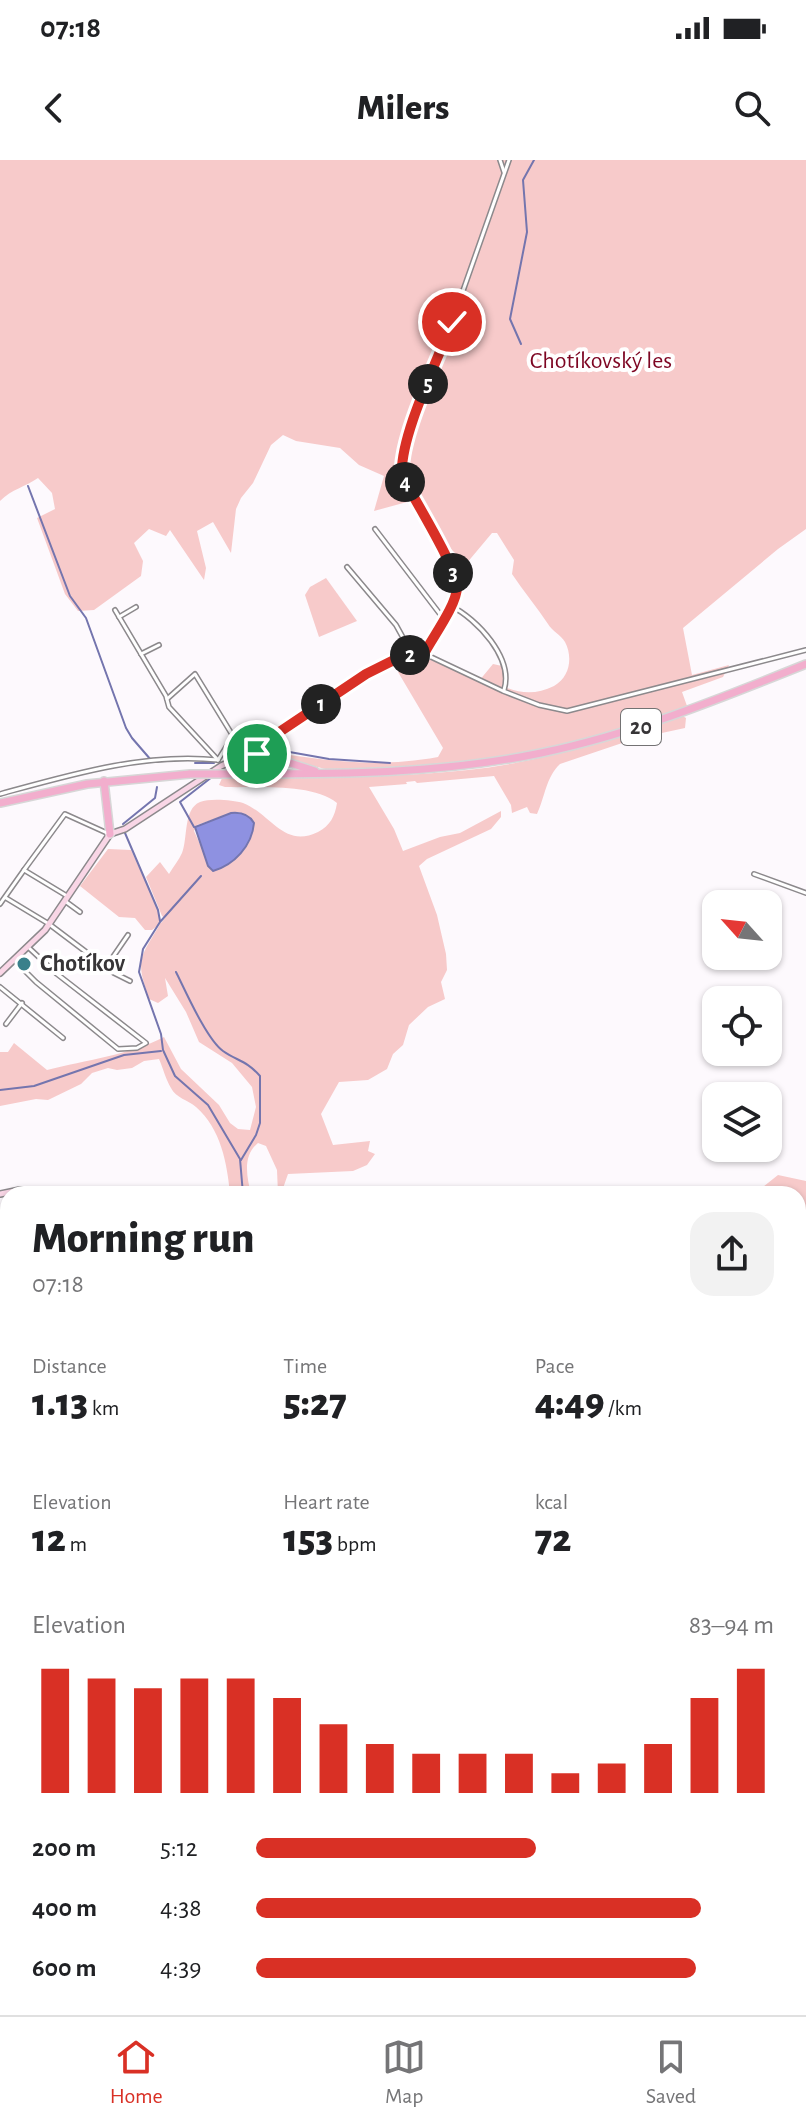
<!DOCTYPE html>
<meta charset="utf-8">
<style>
body{margin:0;font-family:"Alegreya Sans",sans-serif;background:#f2f2f2;color:#202124;height:100vh;display:flex;flex-direction:column;font-size:30px;white-space:nowrap}
*{box-sizing:border-box;margin:0}
p{font-size:26px;color:#757577}
.icon{flex:none;width:44px;height:44px;fill:none;stroke:currentColor;stroke-width:2;stroke-linecap:round;stroke-linejoin:round}
.map{position:relative;flex:1;overflow:hidden}
.panel{position:absolute;left:0px;top:1026px;width:806px;height:830px;display:flex;flex-direction:column;background:#fff;border-radius:24px 24px 0 0;box-shadow:0 2px 6px #0004}
.panel>*{flex:none}
.needle{width:52px;rotate:297deg}
.tools{position:absolute;left:702px;top:730px;display:grid;gap:16px}
.tools a{display:grid;place-items:center;width:80px;height:80px;border-radius:16px;background:#fff;box-shadow:0 2px 6px #0004;font-size:40px}
.pin{position:absolute;display:grid;place-items:center;width:68px;height:68px;color:#fff;margin:-34px;border:4px solid #fff;border-radius:50%;box-shadow:0 2px 8px #0007}
.km{position:absolute;width:40px;height:40px;margin:-20px;border-radius:50%;background:#222;color:#fff;font-size:22px;line-height:40px;text-align:center}
.round{display:grid;place-items:center;flex:none;width:84px;height:84px;border-radius:24px;background:#f2f2f2}
.head{display:flex;align-items:center;justify-content:space-between;height:136px;padding:0 32px}
h1{font-size:44px;font-weight:800;line-height:60px}
.figures{display:grid;grid-template-columns:repeat(3,1fr);gap:12px;height:136px;padding:8px 32px}
.figures div{display:grid;align-content:center}
.figures b{font-size:40px;font-weight:800}
.figures small{font-size:22px;font-weight:400}
.figures p{font-size:22px}
.chart{height:224px;padding:16px 32px}
.chart p{display:flex;justify-content:space-between}
.chart svg{width:100%;height:144px;margin-top:8px;stroke:#d93025;stroke-width:6}
ul{padding:0 32px;list-style:none;font-size:26px}
li{display:grid;grid-template-columns:128px 96px 1fr;align-items:center;height:60px}
li i{height:20px;border-radius:10px;background:#d93025}
.status{display:flex;justify-content:space-between;align-items:center;height:56px;padding:0 40px;background:#fff;direction:ltr}
.status svg{height:22px;fill:currentColor}
header{display:flex;justify-content:space-between;align-items:center;height:104px;padding:0 32px;background:#fff;font-size:36px;font-weight:800}
.dock{display:flex;justify-content:space-around;align-items:center;height:112px;border-top:2px solid #e0e0e0;background:#fff;font-size:22px;color:#757577}
.dock a{display:grid;justify-items:center;gap:4px}
.dock .active{color:#d93025}
.map>svg:first-child{display:block}
.green{fill:#f7caca;fill-rule:evenodd}
.water{fill:#8e91e1;stroke:#7475ae;stroke-width:2}
.lines{fill:none;stroke-linecap:round;stroke-linejoin:round}
.stream{stroke:#7475ae;stroke-width:2}
.street-casing{stroke:#8c898c;stroke-width:6}
.secondary-casing{stroke:#8c898c;stroke-width:8}
.primary-casing{stroke:#d7d7d7;stroke-width:10}
.street{stroke:#fff;stroke-width:3}
.secondary{stroke:#f9d6e6;stroke-width:5}
.primary{stroke:#f2aecd;stroke-width:7}
.primary-bridge-casing{stroke:#d7d7d7;stroke-width:10;stroke-linecap:butt}
.primary-bridge{stroke:#f2aecd;stroke-width:7}
.route-casing{stroke:#fff;stroke-width:16}
.route{stroke:#d93025;stroke-width:10}
.poi-dot{fill:#3a808b;stroke:#fff;stroke-width:3}
.labels{text-anchor:middle;dominant-baseline:central;stroke-width:8;stroke-linejoin:round;paint-order:stroke}
.shield{fill:#fff;stroke:#737273;stroke-width:2}
.shield-label{font-size:22px;font-weight:bold;fill:#373537}
.park-label{font-size:24px;fill:#7d0522;stroke:#fff}
.poi-label{font-size:24px;font-weight:bold;fill:#373537;stroke:#fff;text-anchor:start}
</style>
<div class="status"><b>07:18</b><svg viewBox="0 0 49 12"><path d="M0 12V9h3v3zM5 12V6h3v6zM10 12V3h3v9zM15 12V0h3v12zM26 1h20v11H26zM47 4h2v5h-2z"/></svg></div>
<header><svg class="icon" aria-label="back" viewBox="0 0 24 24"><path d="M15 5l-7 7 7 7"/></svg>Milers<svg class="icon" aria-label="search" viewBox="0 0 24 24"><circle cx="10" cy="10" r="6"/><path d="M15 15l6 6"/></svg></header>
<div class="map">
<svg width="806" height="1855" viewBox="0 0 806 1855">
<rect width="100%" height="100%" fill="#fdf9fd"/>
<g class="green">
<path d="M0 0H806V369L778 389 683 468 692 515 729 505 723 517 682 532 687 546 614 572 538 591 467 603 329 610 271 595 269 592C329 601 378 608 438 597L443 588 398 512 409 506 415 496H422L479 521 493 504 502 506 507 528C523 534 538 534 554 526 570 517 573 497 565 482 561 475 552 471 548 464 537 447 523 431 512 414L514 400 497 373H492L466 404 442 380 415 344 407 342 374 351 384 316 359 305 340 288 296 281 283 275 271 285 253 323 241 338 236 349 231 393 213 362 197 371 206 408 204 420 170 370 166 376 149 369 134 383 143 401 141 416 94 450 78 451 65 434 37 358 55 349 52 333 38 318C25 327 12 329 0 341Z"/>
<path d="M326 418 357 461 319 477 305 435 310 427Z"/>
<path d="M681 555 686 558 685 568 634 579 560 604C546 617 545 637 537 654L530 653 527 647 512 653 511 645 494 616 417 623 415 621 406 622 407 624 369 627 394 669 403 691 440 677 460 673 501 651V657L491 669 427 699 419 706 437 755 446 794 447 810 441 822 445 839 428 847 409 865 403 885 393 894 387 909 368 920 339 922 321 954 333 985 370 981 368 991 375 994 367 1005 353 1011 288 1014 281 1034H278L277 1010 266 986 258 983C242 996 247 1017 251 1034H230C227 1003 221 969 196 947 188 940 176 938 171 928 166 920 163 908 159 899L144 901 132 908 117 910 108 908 92 913 81 924 48 940 36 939 0 946V892H8L14 883 47 910C86 900 129 895 164 877L181 909 219 945 230 963 238 969 250 970 256 947 252 927 232 903 199 882 186 852 165 818 168 836 158 843 149 839C135 798 140 799 160 764L152 770H145L135 758 119 757 80 726 108 689 131 690 158 749 161 763 165 758 162 756 146 717 160 702 169 714C173 707 179 700 182 693 188 679 183 649 200 642 210 638 233 640 243 643 271 654 284 689 318 672 330 666 335 656 337 643 312 623 257 628 225 627L219 625 223 616C304 616 387 619 468 610 541 602 612 580 681 555ZM235 652C264 654 252 687 235 699 228 704 219 707 212 711L194 671 197 665Z"/>
<path d="M778 1015 806 1021V1361L798 1360V1034H754Z"/>
<path d="M0 1401 8 1402V1532L0 1537Z"/>
<path d="M806 1467V1676L798 1688V1473Z"/>
</g>
<path class="water" d="M231 653C241 652 249 654 254 663 252 686 234 705 213 711L208 706 195 667Z"/>
<g class="lines">
<g class="stream">
<path d="M521 184 510 159 527 72 523 20 534 0"/>
<path d="M28 326 70 436 86 458 126 568 132 578 151 600"/>
<path d="M263 591 267 588 329 599 390 603"/>
<path d="M237 601H258L262 598"/>
<path d="M195 603H214"/>
<path d="M123 664 155 638 157 627"/>
<path d="M194 667 180 642 212 617"/>
<path d="M125 673 158 750 160 761"/>
<path d="M201 716 160 762 143 789 139 812 161 874 163 890 175 916 208 945 240 999 243 1034"/>
<path d="M176 812C185 830 207 880 223 891 237 901 246 900 260 916V963L256 975 241 1000"/>
<path d="M0 930 34 926 124 895 161 891"/>
<path d="M553 1848 554 1855"/>
</g>
<defs>
<g id="street">
<path d="M500 0 504 12"/>
<path d="M375 369 443 458"/>
<path d="M347 407 396 465 412 494"/>
<path d="M451 446C477 459 514 498 504 530"/>
<path d="M115 450 166 536 169 547 218 600"/>
<path d="M119 457 136 447"/>
<path d="M141 494 159 485"/>
<path d="M424 494C432 478 457 444 457 427 457 408 413 337 402 316L405 283 452 162 509 0"/>
<path d="M167 539 195 514 233 576 218 600"/>
<path d="M248 592 366 514 400 497 412 494 429 496 503 531 539 545 567 551 806 490"/>
<path d="M0 634C69 615 146 592 218 600"/>
<path d="M24 710 65 654 107 673"/>
<path d="M754 714 806 733"/>
<path d="M6 738 49 764 114 813 130 821"/>
<path d="M65 741 80 752"/>
<path d="M0 744 24 710 67 736"/>
<path d="M14 800 36 822 118 889 137 888 146 883 57 814 28 787"/>
<path d="M106 807 128 775"/>
<path d="M0 827 63 878"/>
<path d="M6 864 22 843"/>
<path d="M556 1848 557 1855"/>
<path d="M675 1848 690 1853"/>
<path d="M582 1855 583 1848"/>
</g>
<g id="secondary">
<path d="M0 813 45 770 110 674 125 669 221 606 245 595"/>
<path d="M0 1034 20 1030 43 1034"/>
<path d="M505 1848 512 1855"/>
</g>
<g id="primary">
<path d="M245 595 262 594 315 611"/>
<path d="M220 614C328 614 435 615 541 593 633 574 719 539 806 504"/>
<path d="M104 621 110 674"/>
<path d="M0 643 87 624 190 614"/>
</g>
</defs>
<use href="#street" class="street-casing"/>
<use href="#secondary" class="secondary-casing"/>
<use href="#primary" class="primary-casing"/>
<use href="#street" class="street"/>
<use href="#secondary" class="secondary"/>
<use href="#primary" class="primary"/>
<defs>
<path id="primary-bridge" d="M190 614H220"/>
</defs>
<use href="#primary-bridge" class="primary-bridge-casing"/>
<use href="#primary-bridge" class="primary-bridge"/>
</g>
<g class="lines">
<defs>
<path id="route" d="M257 594 245 595 366 514 400 497 424 494C432 478 457 445 457 427 457 408 413 337 402 316 399 277 438 200 452 162"/>
</defs>
<use href="#route" class="route-casing"/>
<use href="#route" class="route"/>
</g>
<circle class="poi-dot" cx="24" cy="804" r="8"/>
<g class="labels">
<rect class="shield" x="621" y="549" width="40" height="36" rx="6"/>
<g class="shield-label">
<text x="641" y="567">20</text>
</g>
<g class="park-label">
<text x="601" y="201">Chotíkovský les</text>
</g>
<g class="poi-label">
<text x="40" y="804">Chotíkov</text>
</g>
</g>
</svg>
<div class="tools">
<a><svg class="needle" viewBox="-14 -14 28 28"><path d="M0-13l5 13h-10z" fill="#e53935"/><path d="M0 13l5-13h-10z" fill="#757577"/></svg></a>
<a><svg class="icon" aria-label="locate" viewBox="0 0 24 24"><circle cx="12" cy="12" r="6"/><path d="M12 2v4M12 18v4M2 12h4M18 12h4"/></svg></a>
<a><svg class="icon" aria-label="layers" viewBox="0 0 24 24"><path d="M12 4l9 5-9 5-9-5zM3 14l9 5 9-5"/></svg></a>
</div>
<div class="pin" style="left:257px;top:594px;background:#1e9e55"><svg class="icon" aria-label="arrive" viewBox="0 0 24 24"><path d="M6 21V4h12l-3 4 3 4H6"/></svg></div>
<div class="pin" style="left:452px;top:162px;background:#d93025"><svg class="icon" aria-label="check" viewBox="0 0 24 24"><path d="M5 12l5 5 9-10"/></svg></div>
<b class="km" style="left:321px;top:544px">1</b>
<b class="km" style="left:410px;top:495px">2</b>
<b class="km" style="left:453px;top:413px">3</b>
<b class="km" style="left:405px;top:322px">4</b>
<b class="km" style="left:428px;top:224px">5</b>
<section class="panel">
<div class="head"><div><h1>Morning run</h1><p>07:18</p></div><a class="round"><svg class="icon" aria-label="share" viewBox="0 0 24 24"><path d="M12 15V3M7 8l5-5 5 5M5 13v7h14v-7"/></svg></a></div>
<div class="figures">
<div><p>Distance</p><b>1.13<small> km</small></b></div>
<div><p>Time</p><b>5:27</b></div>
<div><p>Pace</p><b>4:49<small> /km</small></b></div>
</div>
<div class="figures">
<div><p>Elevation</p><b>12<small> m</small></b></div>
<div><p>Heart rate</p><b>153<small> bpm</small></b></div>
<div><p>kcal</p><b>72</b></div>
</div>
<div class="chart"><p><span>Elevation</span>83–94 m</p>
<svg viewBox="0 0 160 44" preserveAspectRatio="none"><path d="M5 44V6M15 44V9M25 44V12M35 44V9M45 44V9M55 44V15M65 44V23M75 44V29M85 44V32M95 44V32M105 44V32M115 44V38M125 44V35M135 44V29M145 44V15M155 44V6"/></svg>
</div>
<ul>
<li><b>200 m</b>5:12<i style="width:54%"></i></li>
<li><b>400 m</b>4:38<i style="width:86%"></i></li>
<li><b>600 m</b>4:39<i style="width:85%"></i></li>
</ul>
</section>
</div>
<nav class="dock">
<a class="active"><svg class="icon" aria-label="home" viewBox="0 0 24 24"><path d="M3 11l9-7 9 7M6 9v11h12V9"/></svg>Home</a>
<a><svg class="icon" aria-label="map" viewBox="0 0 24 24"><path d="M3 6l6-2 6 2 6-2v14l-6 2-6-2-6 2zM9 4v14M15 6v14"/></svg>Map</a>
<a><svg class="icon" aria-label="saved" viewBox="0 0 24 24"><path d="M7 4h10v16l-5-4-5 4z"/></svg>Saved</a>
</nav>
